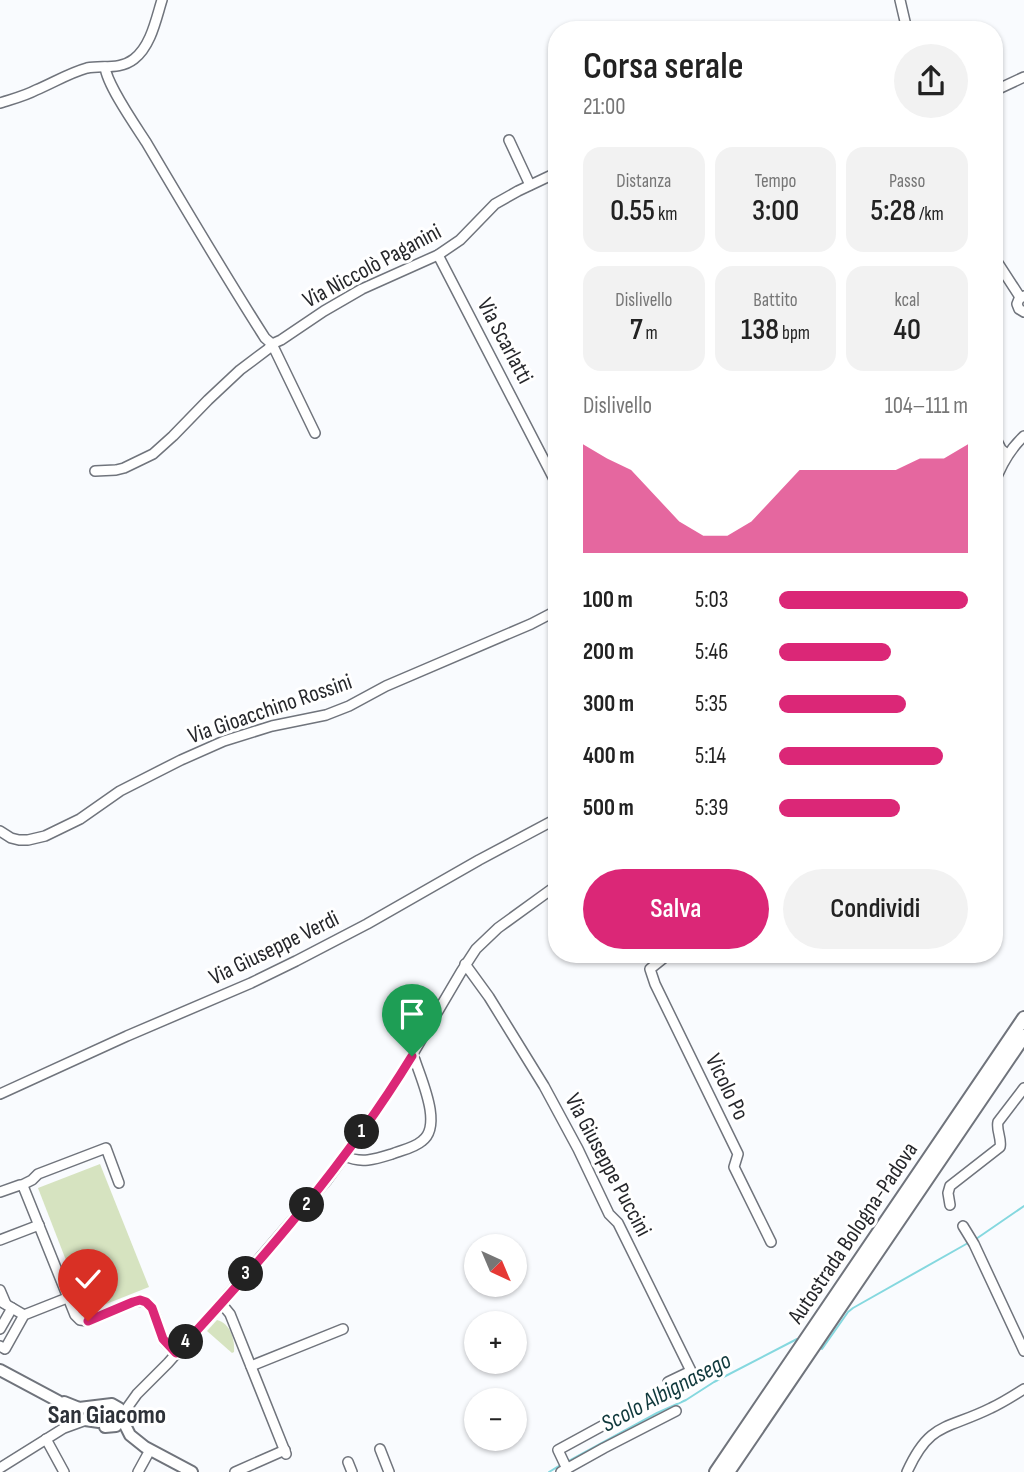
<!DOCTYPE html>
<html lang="it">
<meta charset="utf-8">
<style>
body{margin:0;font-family:"Sofia Sans Condensed",sans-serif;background:#f2f2f2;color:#222;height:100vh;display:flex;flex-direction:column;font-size:26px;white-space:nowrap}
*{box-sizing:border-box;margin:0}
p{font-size:23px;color:#767676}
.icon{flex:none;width:38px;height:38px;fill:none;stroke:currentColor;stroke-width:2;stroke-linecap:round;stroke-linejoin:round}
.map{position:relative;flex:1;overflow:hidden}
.details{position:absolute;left:548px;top:21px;width:455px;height:942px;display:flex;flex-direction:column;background:#fff;border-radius:28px;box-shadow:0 2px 5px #0004}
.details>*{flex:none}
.needle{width:46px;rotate:136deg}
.buttons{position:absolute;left:464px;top:1234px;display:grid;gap:14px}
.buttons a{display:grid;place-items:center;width:63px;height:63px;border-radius:50%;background:#fff;box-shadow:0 2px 5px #0004;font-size:35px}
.pin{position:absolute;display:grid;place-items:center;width:60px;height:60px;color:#fff;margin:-72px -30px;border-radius:50% 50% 50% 0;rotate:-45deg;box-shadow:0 0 7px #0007}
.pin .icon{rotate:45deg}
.km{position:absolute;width:35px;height:35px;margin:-18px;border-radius:50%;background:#222;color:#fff;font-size:19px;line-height:35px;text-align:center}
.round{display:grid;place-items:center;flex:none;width:74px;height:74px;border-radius:37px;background:#f2f2f2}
.head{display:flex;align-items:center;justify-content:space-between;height:119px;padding:0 35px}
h1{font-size:38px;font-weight:600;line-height:52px}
.metrics{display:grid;grid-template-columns:repeat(3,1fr);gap:10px;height:119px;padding:7px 35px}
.metrics div{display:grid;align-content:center;border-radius:18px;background:#f2f2f2;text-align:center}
.metrics b{font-size:30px;font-weight:600}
.metrics small{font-size:19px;font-weight:400}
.metrics p{font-size:19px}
.chart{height:196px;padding:14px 35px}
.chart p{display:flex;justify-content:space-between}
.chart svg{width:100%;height:126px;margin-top:7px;fill:#db2777;opacity:.7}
.primary-button{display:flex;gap:14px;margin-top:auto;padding:14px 35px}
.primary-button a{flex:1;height:80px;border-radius:42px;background:#db2777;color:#fff;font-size:28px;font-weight:600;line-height:80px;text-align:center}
.primary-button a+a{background:#f2f2f2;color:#222}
ul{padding:0 35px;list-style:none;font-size:23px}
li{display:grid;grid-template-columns:112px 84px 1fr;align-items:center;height:52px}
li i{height:18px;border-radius:9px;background:#db2777}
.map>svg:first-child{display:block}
.green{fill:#d6e3c0}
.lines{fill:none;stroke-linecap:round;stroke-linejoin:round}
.stream{stroke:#85d8df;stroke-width:2}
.minor-casing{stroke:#70747c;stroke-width:12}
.major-casing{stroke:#70747c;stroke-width:14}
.highway-casing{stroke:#70747c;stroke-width:16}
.minor{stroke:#fff;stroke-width:9}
.major{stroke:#fff;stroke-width:10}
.highway{stroke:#fff;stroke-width:12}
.route-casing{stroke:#fff;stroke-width:14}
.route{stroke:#db2777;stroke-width:9}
.labels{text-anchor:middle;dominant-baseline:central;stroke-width:6;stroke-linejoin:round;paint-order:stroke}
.street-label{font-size:23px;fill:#26272b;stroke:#fff}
.water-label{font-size:24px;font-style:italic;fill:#10393c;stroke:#fff}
.quarter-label{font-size:26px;font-weight:bold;fill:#2e3239;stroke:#fff}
</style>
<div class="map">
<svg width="1024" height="1472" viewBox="0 0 1024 1472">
<rect width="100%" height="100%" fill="#f9fbfe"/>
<g class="green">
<path d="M100 1164 149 1287 86 1312 38 1188Z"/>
<path d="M217 1320C230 1323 235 1339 234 1352L232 1353 207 1331Z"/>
</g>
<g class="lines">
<g class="stream">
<path d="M976 1239 1024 1206"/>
<path d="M822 1349 848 1312 853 1308 968 1243"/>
<path d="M567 1462 657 1413 686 1400 714 1382 797 1339"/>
<path d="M549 1472 562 1464"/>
</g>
<defs>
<g id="minor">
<path d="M900 0 907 30"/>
<path d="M105 67C107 85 135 125 146 142 185 208 224 274 265 338L272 344 315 433"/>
<path d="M994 91 1024 77"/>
<path d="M0 103C12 99 25 96 36 90 53 83 69 73 87 68 102 65 120 70 134 59 151 46 156 19 162 0"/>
<path d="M509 140 530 185"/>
<path d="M438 255 556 483"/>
<path d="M994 257 1020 297"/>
<path d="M1024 296 1019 299 1017 304 1019 309 1024 312"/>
<path d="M994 435 1001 449 1007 454"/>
<path d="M95 471 116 470 124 468 153 454 173 436 208 400 240 370 268 349 272 344 281 340 324 311 362 289 438 255 460 240 495 204 518 191 556 173"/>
<path d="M994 484C1001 465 1009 450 1024 436"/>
<path d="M0 831 11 838 19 840H28L45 836 80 819 120 791 181 760 224 741 272 726 326 715 349 706 386 686 531 624 556 611"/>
<path d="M665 954V957L650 969 655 984 738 1154 734 1167 771 1242"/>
<path d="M465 964 489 997 544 1086 578 1149 609 1214 618 1223 691 1371 668 1382"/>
<path d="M0 1094 127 1036 251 983 296 961 367 924 479 860 556 819"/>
<path d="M345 1156C361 1164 376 1159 392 1154 402 1150 414 1148 422 1141 443 1126 421 1079 415 1060L412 1056"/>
<path d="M22 1185 32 1180 38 1174 106 1148 119 1183"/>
<path d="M0 1192 20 1185 23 1186 75 1315 80 1320 88 1321 133 1302C158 1296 155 1325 164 1341 167 1345 172 1349 176 1353"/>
<path d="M950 1205 948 1193 950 1186 1000 1147C1002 1139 996 1130 998 1122L1024 1088"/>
<path d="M963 1226 974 1244 1024 1351"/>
<path d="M0 1240 39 1225"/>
<path d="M0 1290 6 1304"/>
<path d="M0 1301 24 1315"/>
<path d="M221 1303 230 1314 286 1454"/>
<path d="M0 1329 12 1308"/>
<path d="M0 1346 5 1349 24 1315 67 1298"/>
<path d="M251 1366 343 1329"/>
<path d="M122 1415 137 1394 168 1363 221 1303 327 1180 368 1124 401 1074 461 972 476 949 498 928 556 886"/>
<path d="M46 1439 64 1472"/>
<path d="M380 1449 389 1472"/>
<path d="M348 1462 352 1472"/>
<path d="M0 1468 64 1428 86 1420"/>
<path d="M567 1469 558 1450 613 1420"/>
<path d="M138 1472 150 1450"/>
<path d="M235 1472 285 1450"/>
<path d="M561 1472 604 1448 676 1411"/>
<path d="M907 1472C930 1421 947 1430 991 1408 1002 1403 1013 1396 1024 1389"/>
</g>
<g id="major">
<path d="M0 1370 58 1401 78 1419 99 1422"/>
<path d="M64 1402 79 1408 112 1404 119 1408 122 1412V1419L116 1426 105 1427"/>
<path d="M122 1419 130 1435 145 1447 192 1472"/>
</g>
<g id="highway">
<path d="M716 1472 1024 1018"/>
<path d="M728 1472 1024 1036"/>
</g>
</defs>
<use href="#minor" class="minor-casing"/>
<use href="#major" class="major-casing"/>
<use href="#highway" class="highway-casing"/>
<use href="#minor" class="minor"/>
<use href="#major" class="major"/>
<use href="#highway" class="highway"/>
</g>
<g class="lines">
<defs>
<path id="route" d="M88 1321 133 1302 140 1300 146 1302 152 1308 163 1339 176 1353C262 1260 346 1164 412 1056"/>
</defs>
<use href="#route" class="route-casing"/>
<use href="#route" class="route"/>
</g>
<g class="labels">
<g class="street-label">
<text transform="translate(372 266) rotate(-28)">Via Niccolò Paganini</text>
<text transform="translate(505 341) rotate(62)">Via Scarlatti</text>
<text transform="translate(270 709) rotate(-19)">Via Gioacchino Rossini</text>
<text transform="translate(274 948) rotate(-26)">Via Giuseppe Verdi</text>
<text transform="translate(727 1087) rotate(64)">Vicolo Po</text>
<text transform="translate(608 1165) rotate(62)">Via Giuseppe Puccini</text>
<text transform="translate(853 1233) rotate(-56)">Autostrada Bologna-Padova</text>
</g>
<g class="water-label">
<text transform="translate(666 1392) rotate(-28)">Scolo Albignasego</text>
</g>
<g class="quarter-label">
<text x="107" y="1415">San Giacomo</text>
</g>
</g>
</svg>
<div class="buttons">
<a><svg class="needle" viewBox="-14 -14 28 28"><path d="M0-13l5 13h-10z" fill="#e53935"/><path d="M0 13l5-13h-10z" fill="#767676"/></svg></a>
<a>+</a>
<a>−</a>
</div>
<div class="pin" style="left:412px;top:1056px;background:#1e9e55"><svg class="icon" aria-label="arrive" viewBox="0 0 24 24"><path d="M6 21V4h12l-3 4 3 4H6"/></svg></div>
<div class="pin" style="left:88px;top:1321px;background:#d93025"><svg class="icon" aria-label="check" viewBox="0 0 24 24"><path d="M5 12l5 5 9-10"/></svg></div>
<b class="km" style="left:362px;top:1132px">1</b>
<b class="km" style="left:307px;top:1205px">2</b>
<b class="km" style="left:246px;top:1274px">3</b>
<b class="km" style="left:186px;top:1342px">4</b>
<section class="details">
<div class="head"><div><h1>Corsa serale</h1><p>21:00</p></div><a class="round"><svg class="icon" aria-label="share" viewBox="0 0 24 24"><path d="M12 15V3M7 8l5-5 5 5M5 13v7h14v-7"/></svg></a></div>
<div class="metrics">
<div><p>Distanza</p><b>0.55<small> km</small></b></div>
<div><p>Tempo</p><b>3:00</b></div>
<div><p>Passo</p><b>5:28<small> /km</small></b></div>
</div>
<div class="metrics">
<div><p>Dislivello</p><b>7<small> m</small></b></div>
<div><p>Battito</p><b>138<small> bpm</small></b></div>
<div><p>kcal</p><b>40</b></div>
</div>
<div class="chart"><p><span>Dislivello</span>104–111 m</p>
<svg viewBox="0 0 160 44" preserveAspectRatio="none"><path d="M0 44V6L10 11L20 15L30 24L40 33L50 38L60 38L70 33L80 24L90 15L100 15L110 15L120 15L130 15L140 11L150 11L160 6V44z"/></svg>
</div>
<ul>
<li><b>100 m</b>5:03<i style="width:100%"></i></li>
<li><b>200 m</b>5:46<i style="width:59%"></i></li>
<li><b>300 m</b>5:35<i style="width:67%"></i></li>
<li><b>400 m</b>5:14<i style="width:87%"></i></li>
<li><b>500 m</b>5:39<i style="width:64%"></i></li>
</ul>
<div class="primary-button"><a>Salva</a><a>Condividi</a></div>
</section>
</div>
